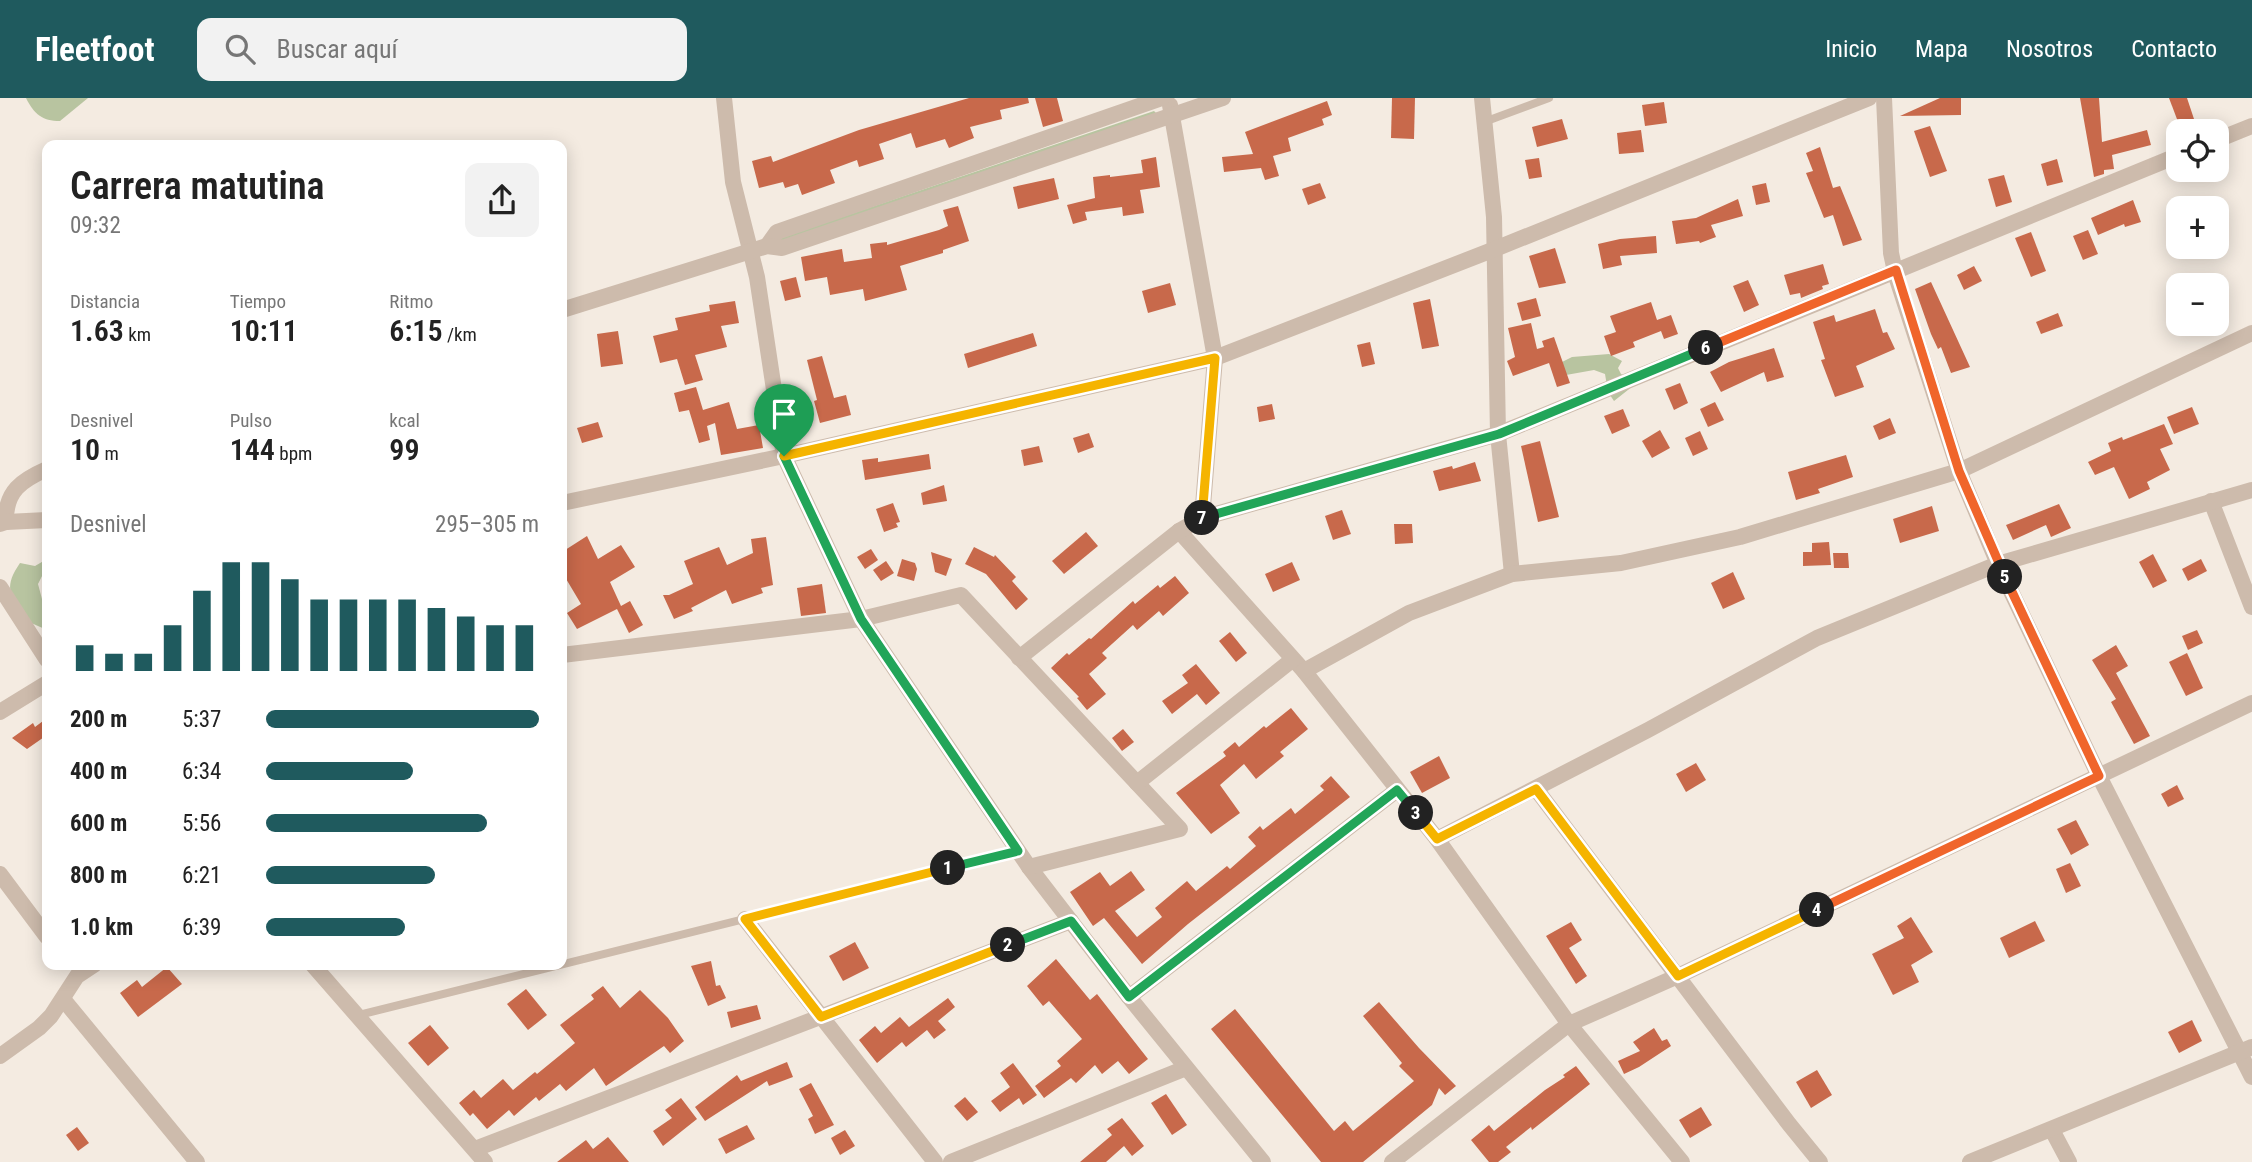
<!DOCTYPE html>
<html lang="es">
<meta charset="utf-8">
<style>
body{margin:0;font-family:"Roboto Condensed",sans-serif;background:#f2f2f2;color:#222;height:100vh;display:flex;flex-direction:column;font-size:26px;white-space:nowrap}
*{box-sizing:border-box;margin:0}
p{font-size:23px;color:#767676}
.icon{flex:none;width:38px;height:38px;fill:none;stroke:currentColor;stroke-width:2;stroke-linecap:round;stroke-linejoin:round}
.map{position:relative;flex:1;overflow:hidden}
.drawer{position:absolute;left:42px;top:42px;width:525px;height:830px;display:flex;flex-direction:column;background:#fff;border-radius:14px;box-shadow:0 4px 18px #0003}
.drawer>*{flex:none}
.controls{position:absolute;left:2166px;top:21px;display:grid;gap:14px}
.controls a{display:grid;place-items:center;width:63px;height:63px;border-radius:14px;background:#fff;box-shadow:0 4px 18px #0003;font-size:35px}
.pin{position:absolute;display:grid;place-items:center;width:60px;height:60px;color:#fff;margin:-72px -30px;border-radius:50% 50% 50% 0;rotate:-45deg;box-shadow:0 0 7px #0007}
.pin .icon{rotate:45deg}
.km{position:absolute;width:35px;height:35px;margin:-18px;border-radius:50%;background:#222;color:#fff;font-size:19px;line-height:35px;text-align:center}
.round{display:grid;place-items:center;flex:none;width:74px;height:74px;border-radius:14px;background:#f2f2f2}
.summary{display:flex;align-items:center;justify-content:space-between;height:119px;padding:0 28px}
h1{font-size:38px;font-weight:600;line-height:52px}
.stats{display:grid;grid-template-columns:repeat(3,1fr);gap:10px;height:119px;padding:7px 28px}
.stats div{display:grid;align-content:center}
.stats b{font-size:30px;font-weight:600}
.stats small{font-size:19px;font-weight:400}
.stats p{font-size:19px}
.chart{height:196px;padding:14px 28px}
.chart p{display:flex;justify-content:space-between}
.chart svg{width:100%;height:126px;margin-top:7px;stroke:#1f5a5e;stroke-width:6}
ul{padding:0 28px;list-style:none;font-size:23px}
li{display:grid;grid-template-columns:112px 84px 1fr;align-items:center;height:52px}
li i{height:18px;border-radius:9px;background:#1f5a5e}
header{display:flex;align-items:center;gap:42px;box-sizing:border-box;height:98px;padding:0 35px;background:#1f5a5e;color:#fff}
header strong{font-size:33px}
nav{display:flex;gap:38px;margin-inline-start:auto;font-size:24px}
.search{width:490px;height:63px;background:#f2f2f2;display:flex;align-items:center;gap:18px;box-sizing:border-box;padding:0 24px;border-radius:14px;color:#767676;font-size:26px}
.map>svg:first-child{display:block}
.green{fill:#b8c4a0}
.building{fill:#c8694b}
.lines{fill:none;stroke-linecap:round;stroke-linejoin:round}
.lane{stroke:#cdbbac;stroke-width:8}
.street{stroke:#cdbbac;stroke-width:16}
.split-1-casing{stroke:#fff;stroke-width:14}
.split-2-casing{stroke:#fff;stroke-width:14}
.split-3-casing{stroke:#fff;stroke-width:14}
.split-4-casing{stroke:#fff;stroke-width:14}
.split-5-casing{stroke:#fff;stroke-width:14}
.split-6-casing{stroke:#fff;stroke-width:14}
.split-7-casing{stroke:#fff;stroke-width:14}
.split-8-casing{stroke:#fff;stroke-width:14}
.split-1{stroke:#22a559;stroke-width:9}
.split-2{stroke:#f5b400;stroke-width:9}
.split-3{stroke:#22a559;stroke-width:9}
.split-4{stroke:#f5b400;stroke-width:9}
.split-5{stroke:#f0652b;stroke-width:9}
.split-6{stroke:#f0652b;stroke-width:9}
.split-7{stroke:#22a559;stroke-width:9}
.split-8{stroke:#f5b400;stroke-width:9}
</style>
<header>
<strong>Fleetfoot</strong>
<div class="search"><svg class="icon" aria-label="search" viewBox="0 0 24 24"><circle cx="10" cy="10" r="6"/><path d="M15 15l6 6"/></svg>Buscar aquí</div>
<nav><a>Inicio</a><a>Mapa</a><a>Nosotros</a><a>Contacto</a></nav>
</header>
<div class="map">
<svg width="2252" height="1064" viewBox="0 0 2252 1064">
<rect width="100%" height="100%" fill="#f4ebe1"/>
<g class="green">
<path d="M26 0H88L60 23C42 23 34 16 26 0Z"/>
<path d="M1154 13 1157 16 778 144 777 141Z"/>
<path d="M1609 256 1622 263 1618 270 1621 276 1638 284 1614 303 1608 294 1605 276 1594 272 1566 277 1562 264 1572 259Z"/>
<path d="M47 461V474H44L38 486 42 501 47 503V532L20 520C10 495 4 488 20 465L35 468Z"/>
</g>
<g class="building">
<path d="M969 0H1028L1029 5 1000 12 1002 21 970 29 974 40 949 50 945 41 916 50 911 35 879 46 884 61 859 69 857 62 830 72 835 85 802 97 798 86 785 90 783 84 759 90 752 63 771 58 773 64 859 32Z"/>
<path d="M1035 0H1057L1063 23 1043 29Z"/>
<path d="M1392 0H1415L1414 41 1391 40Z"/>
<path d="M1940 0H1961V17L1900 18Z"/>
<path d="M2080 0H2099L2102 44 2147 32 2151 47 2112 57 2114 71 2104 72V76L2094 79Z"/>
<path d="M2169 0H2187L2195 24 2180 29Z"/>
<path d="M1327 3 1332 17 1322 21 1324 27 1288 40 1291 53 1273 58 1279 78 1265 82 1261 70 1224 74 1222 59 1253 56 1245 34Z"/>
<path d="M1664 4 1667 25 1645 28 1642 7Z"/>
<path d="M1562 21 1568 41 1537 49 1532 29Z"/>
<path d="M1930 28 1947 73 1930 79 1914 33Z"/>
<path d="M1641 32 1644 54 1619 56 1617 35Z"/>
<path d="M1820 49 1833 90 1840 88 1862 142 1843 148 1833 117 1824 120 1806 75 1813 73 1806 55Z"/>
<path d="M1156 59 1160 89 1140 92 1144 115 1123 118 1122 109 1085 114 1087 122 1073 126 1067 107 1095 100 1093 79 1110 77V79L1143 75 1141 62Z"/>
<path d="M1539 60 1542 79 1529 81 1525 62Z"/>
<path d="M2057 61 2063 84 2047 88 2041 66Z"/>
<path d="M2004 77 2012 104 1996 109 1988 81Z"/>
<path d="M1054 80 1059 101 1018 111 1013 89Z"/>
<path d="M1320 85 1326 100 1308 107 1302 91Z"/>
<path d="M1766 85 1770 104 1756 107 1752 88Z"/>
<path d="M1738 101 1743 118 1711 127 1716 139 1700 145 1699 143 1676 146 1672 123 1696 120Z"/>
<path d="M2133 102 2141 124 2125 129 2124 126 2098 137 2091 120Z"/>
<path d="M958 108 969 143 943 152V155L900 168 907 192 865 203 863 191 830 197 827 179 805 183 801 159 842 151 844 164 872 160 870 146 887 144V147L939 132 948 128 943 112Z"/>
<path d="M2088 132 2098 156 2083 162 2073 138Z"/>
<path d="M2031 134 2046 173 2031 179 2015 140Z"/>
<path d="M1656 138 1657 155 1620 158 1622 167 1603 171 1598 146 1620 141Z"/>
<path d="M1555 150 1566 185 1539 190 1529 158Z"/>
<path d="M1823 166 1829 186 1822 188 1823 191 1801 200 1800 195 1790 197 1784 177Z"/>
<path d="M1974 168 1982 183 1964 192 1957 177Z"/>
<path d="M796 179 801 199 785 203 780 183Z"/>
<path d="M1748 182 1759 207 1744 214 1733 188Z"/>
<path d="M1931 184 1970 269 1951 275 1941 249 1938 251 1931 236 1915 191Z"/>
<path d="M1170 185 1176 207 1148 215 1142 193Z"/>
<path d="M1536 200 1541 218 1522 223 1517 205Z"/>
<path d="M1430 201 1439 248 1422 251 1413 205Z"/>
<path d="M735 203 739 225 721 228 727 249 695 257 703 282 685 287 677 261 660 265 653 238 678 232 675 220 710 213 709 207Z"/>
<path d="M1651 204 1657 222 1671 217 1678 236 1664 241 1661 233 1633 244 1635 249 1611 258 1604 238 1616 234 1610 218Z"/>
<path d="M1875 211 1883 235 1887 234 1895 251 1856 268 1864 289 1835 299 1821 262 1825 261 1813 224 1834 217 1836 224Z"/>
<path d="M2058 215 2063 228 2041 236 2036 224Z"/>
<path d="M1531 225 1537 251 1544 249 1542 243 1554 239 1570 285 1557 289 1549 265 1513 278 1507 263 1515 259 1508 230Z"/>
<path d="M618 233 623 266 601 269 597 236Z"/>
<path d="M1033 235 1037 248 968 270 964 256Z"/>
<path d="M1370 244 1375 266 1362 269 1357 247Z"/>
<path d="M1774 250 1784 279 1767 284 1764 274 1721 294 1710 274 1729 264Z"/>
<path d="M822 258 834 300 846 297 851 317 820 325 814 303 817 302 807 262Z"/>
<path d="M1680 285 1688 305 1674 312 1665 291Z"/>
<path d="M696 289 703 312 729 304 737 331 759 327 763 350 721 357 715 325 707 328 710 342 699 345 689 312 679 314 674 295Z"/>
<path d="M1715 304 1724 322 1708 329 1700 311Z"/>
<path d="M1272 306 1275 321 1259 324 1257 309Z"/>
<path d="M2192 309 2199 326 2174 336 2167 319Z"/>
<path d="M1623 311 1630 328 1612 336 1604 318Z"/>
<path d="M1890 320 1896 335 1879 342 1873 328Z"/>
<path d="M598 324 603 339 582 345 577 330Z"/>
<path d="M2164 326 2173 346 2160 351 2170 372 2147 384 2150 391 2129 401 2114 369 2095 377 2088 364 2111 353 2108 345 2122 339 2123 342Z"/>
<path d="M1660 332 1670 350 1652 360 1642 343Z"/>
<path d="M1700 333 1708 351 1693 358 1685 340Z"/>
<path d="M1089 335 1094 349 1078 355 1073 340Z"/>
<path d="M1540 343 1559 419 1538 424 1521 348Z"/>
<path d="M1039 348 1043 364 1024 368 1021 352Z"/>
<path d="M929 356 931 371 865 382 862 362 878 360V364Z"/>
<path d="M1846 357 1853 379 1818 391 1820 395 1796 402 1788 374Z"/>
<path d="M1475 364 1481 383 1439 393 1433 373 1452 368 1453 371Z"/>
<path d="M944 387 947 403 923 407 921 395Z"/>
<path d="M893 405 900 424 896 425 898 429 884 434 876 411Z"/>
<path d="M2059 406 2071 430 2051 439 2046 427 2013 442 2006 427Z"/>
<path d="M1932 408 1939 433 1900 445 1893 421Z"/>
<path d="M1342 412 1351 436 1333 442 1325 418Z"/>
<path d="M1394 426H1412L1413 445 1395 446Z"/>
<path d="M1086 434 1098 448 1064 476 1052 463Z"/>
<path d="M587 438 598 461 621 447 635 469 610 484 621 508 630 503 643 527 629 535 617 511 577 531 567 515 581 506 562 474V454Z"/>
<path d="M766 439 773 487 761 490 763 495 732 506 726 492 691 510 693 513 674 521 663 497H669L693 486 684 463 719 449 727 467 753 455 751 441Z"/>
<path d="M1829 444 1831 467 1803 468V454H1812V445Z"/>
<path d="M974 449 994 459 995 457 1016 479 1012 483 1028 501 1016 512 986 476 965 466Z"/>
<path d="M871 451 878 462 865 471 857 459Z"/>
<path d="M931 454 952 461 946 478 935 474Z"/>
<path d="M1833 455H1848L1849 470H1834Z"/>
<path d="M2153 456 2167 483 2153 490 2139 464Z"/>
<path d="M902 461 915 465 917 471 914 483 897 478Z"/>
<path d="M2201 461 2207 473 2188 483 2182 471Z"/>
<path d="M886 463 894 475 881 483 873 472Z"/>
<path d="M1292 464 1300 482 1273 494 1265 476Z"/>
<path d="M1733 474 1745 501 1723 511 1711 485Z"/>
<path d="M1175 478 1189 495 1163 518 1159 513 1137 532 1133 527 1102 555 1107 560 1089 576 1106 596 1087 612 1077 600 1079 599 1051 570 1067 555 1069 557 1089 540 1091 541 1133 503 1135 506 1158 487 1160 490Z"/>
<path d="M822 486 826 515 801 518 797 490Z"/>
<path d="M2197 532 2203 545 2188 552 2182 538Z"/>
<path d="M1230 534 1247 555 1236 564 1219 543Z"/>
<path d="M2116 547 2128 568 2116 575 2150 638 2134 646 2111 604 2116 601 2092 562Z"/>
<path d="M2187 555 2203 590 2186 598 2169 564Z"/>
<path d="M1196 566 1220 595 1206 607 1197 596 1172 616 1162 603 1188 585 1182 577Z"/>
<path d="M1291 610 1308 631 1280 654 1284 658 1256 681 1244 666 1220 687 1240 715 1211 736 1176 695 1226 658 1223 654 1235 644 1239 649 1264 628 1266 630Z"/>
<path d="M47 620V637L27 651 12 640 33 625 35 629Z"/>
<path d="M1123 631 1134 644 1122 653 1112 640Z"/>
<path d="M1439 658 1450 680 1422 695 1410 674Z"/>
<path d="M1696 665 1706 682 1686 694 1676 676Z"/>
<path d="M1331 678 1350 699 1188 826 1142 866 1104 820 1093 828 1070 794 1100 774 1110 788 1131 773 1145 792 1115 813 1137 839 1162 819 1155 810 1187 783 1196 793 1227 768 1230 771 1256 748 1248 739 1260 728 1263 732 1291 710 1295 716 1324 692 1320 688Z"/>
<path d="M2177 687 2184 701 2168 709 2161 696Z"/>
<path d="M2076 722 2089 747 2071 757 2057 731Z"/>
<path d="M2070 765 2081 788 2066 795 2056 771Z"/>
<path d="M1911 819 1933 854 1911 867 1919 884 1893 897 1872 856 1904 840 1897 828Z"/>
<path d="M2035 823 2045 843 2009 860 2000 840Z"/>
<path d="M1571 824 1582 842 1569 850 1587 878 1576 886 1546 838Z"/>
<path d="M855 844 869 870 843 883 829 858Z"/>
<path d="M1056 861 1090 902 1097 896 1148 961 1129 976 1118 963 1102 976 1095 967 1076 985 1071 980 1044 1000 1035 988 1061 968 1057 963 1082 941 1049 903 1043 908 1027 888Z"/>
<path d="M711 863 716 888 720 887 726 900 708 908 691 868Z"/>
<path d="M167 869 182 886 138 919 120 895 137 882 142 889Z"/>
<path d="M603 888 620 910 640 892 668 920 684 943 670 955 664 948 606 988 594 970 566 993 560 986 539 1003 536 999 514 1018 509 1012 487 1031 473 1015 470 1018 459 1005 474 992 481 1000 503 981 513 992 535 974 537 976 575 945 560 927 594 901 591 897Z"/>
<path d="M526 891 547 917 528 932 507 906Z"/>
<path d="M948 900 955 909 938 923 946 932 934 941 927 932 906 949 902 944 877 965 859 942 875 928 881 935 900 919 909 929Z"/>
<path d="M1379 904 1419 950 1456 988 1445 997 1439 990 1432 1007 1363 1064H1321L1211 931 1235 911 1334 1033 1345 1023 1353 1033 1414 983 1399 968 1402 965 1363 918Z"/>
<path d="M757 907 761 921 731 930 727 914Z"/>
<path d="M2192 922 2202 943 2179 955 2168 934Z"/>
<path d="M430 927 449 950 428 968 408 945Z"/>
<path d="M1654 930 1662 943 1667 941 1671 948 1639 969 1624 976 1618 963 1640 953 1633 944Z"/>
<path d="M787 964 793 979 769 988 767 983 705 1023 695 1009 737 977 741 983Z"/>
<path d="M1013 965 1037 997 1023 1007 1019 1000 1000 1014 991 1003 1010 989 1000 975Z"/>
<path d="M1576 968 1590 986 1532 1032 1531 1029 1506 1049 1511 1054 1498 1064H1489L1471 1042 1489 1027 1494 1033 1545 992 1565 979 1563 977Z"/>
<path d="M1817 972 1832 997 1811 1010 1796 984Z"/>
<path d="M811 985 834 1027 815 1036 808 1021 813 1018 799 991Z"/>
<path d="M1166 996 1187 1027 1172 1037 1151 1005Z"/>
<path d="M965 999 978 1014 967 1023 954 1008Z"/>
<path d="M681 1000 697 1021 663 1048 653 1033 672 1020 665 1012Z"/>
<path d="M1701 1009 1712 1027 1690 1040 1679 1022Z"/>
<path d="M1122 1020 1144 1048 1132 1058 1124 1048 1106 1064H1080L1112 1037 1107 1031Z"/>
<path d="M747 1027 755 1041 726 1056 718 1041Z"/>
<path d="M77 1029 89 1045 78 1053 66 1037Z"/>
<path d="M845 1032 855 1048 840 1057 831 1040Z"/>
<path d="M608 1039 629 1064H557L586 1042 593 1051Z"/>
</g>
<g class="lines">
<g class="lane">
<path d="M1484 24 1549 0"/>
<path d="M359 917 1018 753"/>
</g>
<g class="street">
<path d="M724 0 733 84 757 179 784 358 861 521 1029 769 1129 899 1263 1064"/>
<path d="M1482 0 1494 119 1498 336 1512 476"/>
<path d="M1884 0 1891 155 1896 178 1959 373 1998 466 2099 678 2252 979"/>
<path d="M1170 7 1215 260 1202 420"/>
<path d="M2217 42 2252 28"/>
<path d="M767 148 777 134 1162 0"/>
<path d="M562 212 767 148 782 150 1223 0"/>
<path d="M2211 403 2252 509"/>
<path d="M562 405 784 358 1215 260 1495 151 1869 0"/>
<path d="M6 424C5 393 22 382 47 371"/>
<path d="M0 426 6 424 47 422"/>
<path d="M1179 433 1304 573 1437 741 1569 926 1682 1064"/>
<path d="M0 489 47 562"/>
<path d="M562 557 861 521 961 497 1180 731 1029 769"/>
<path d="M1019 560 1179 433 1202 420 1498 336 2179 57"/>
<path d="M1304 573 1409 515 1512 476 1621 465 1740 439 1959 373 2252 235"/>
<path d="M0 614 47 585"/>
<path d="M1137 685 1292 562"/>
<path d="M1536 691 1789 1026 1820 1064"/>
<path d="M1437 741 1648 632 1817 540 1998 466 2252 392"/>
<path d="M0 776 47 839"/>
<path d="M745 821 935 1064"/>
<path d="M312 866 485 1064"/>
<path d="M1129 899 1397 692"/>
<path d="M63 901 197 1064"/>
<path d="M0 958 39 930 51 918 77 878 95 866"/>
<path d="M2052 1032 2069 1064"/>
<path d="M475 1051 1071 823"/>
<path d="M951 1064 1186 970"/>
<path d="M1392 1064 1569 926 1678 878 2252 605"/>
<path d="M1970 1064 2252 949"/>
</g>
</g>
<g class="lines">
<defs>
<path id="split-1" d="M784 358 861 521 1018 753 948 770"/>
<path id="split-2" d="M948 770 745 821 821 919 1008 847"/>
<path id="split-3" d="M1008 847 1071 823 1129 899 1397 692 1416 715"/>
<path id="split-4" d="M1416 715 1437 741 1536 691 1678 878 1817 812"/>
<path id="split-5" d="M1817 812 2099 678 2005 479"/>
<path id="split-6" d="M1706 250 1896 172 1959 373 2005 479"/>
<path id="split-7" d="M1202 420 1499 336 1706 250"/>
<path id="split-8" d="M784 358 1215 260 1202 420"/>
</defs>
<use href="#split-1" class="split-1-casing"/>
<use href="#split-2" class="split-2-casing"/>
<use href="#split-3" class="split-3-casing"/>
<use href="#split-4" class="split-4-casing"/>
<use href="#split-5" class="split-5-casing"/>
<use href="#split-6" class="split-6-casing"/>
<use href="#split-7" class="split-7-casing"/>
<use href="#split-8" class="split-8-casing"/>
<use href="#split-1" class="split-1"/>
<use href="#split-2" class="split-2"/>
<use href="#split-3" class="split-3"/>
<use href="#split-4" class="split-4"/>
<use href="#split-5" class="split-5"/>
<use href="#split-6" class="split-6"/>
<use href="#split-7" class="split-7"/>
<use href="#split-8" class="split-8"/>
</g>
</svg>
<div class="controls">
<a><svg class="icon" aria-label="locate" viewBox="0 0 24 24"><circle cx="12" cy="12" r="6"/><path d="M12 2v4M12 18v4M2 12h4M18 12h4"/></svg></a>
<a>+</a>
<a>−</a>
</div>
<div class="pin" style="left:784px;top:358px;background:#1e9e55"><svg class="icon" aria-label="arrive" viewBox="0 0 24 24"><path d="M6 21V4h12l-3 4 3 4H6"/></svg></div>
<b class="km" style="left:948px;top:770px">1</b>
<b class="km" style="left:1008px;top:847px">2</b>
<b class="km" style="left:1416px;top:715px">3</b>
<b class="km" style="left:1817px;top:812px">4</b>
<b class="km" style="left:2005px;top:479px">5</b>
<b class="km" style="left:1706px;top:250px">6</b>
<b class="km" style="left:1202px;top:420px">7</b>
<section class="drawer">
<div class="summary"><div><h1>Carrera matutina</h1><p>09:32</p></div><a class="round"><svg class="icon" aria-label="share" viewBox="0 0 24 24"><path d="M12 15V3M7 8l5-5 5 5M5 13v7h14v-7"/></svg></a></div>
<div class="stats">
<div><p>Distancia</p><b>1.63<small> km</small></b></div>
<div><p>Tiempo</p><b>10:11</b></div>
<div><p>Ritmo</p><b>6:15<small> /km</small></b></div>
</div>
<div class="stats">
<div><p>Desnivel</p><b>10<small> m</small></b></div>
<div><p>Pulso</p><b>144<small> bpm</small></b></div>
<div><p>kcal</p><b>99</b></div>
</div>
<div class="chart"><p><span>Desnivel</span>295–305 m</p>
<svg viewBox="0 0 160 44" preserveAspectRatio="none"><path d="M5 44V35M15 44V38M25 44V38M35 44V28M45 44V16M55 44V6M65 44V6M75 44V12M85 44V19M95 44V19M105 44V19M115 44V19M125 44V22M135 44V25M145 44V28M155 44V28"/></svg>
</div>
<ul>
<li><b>200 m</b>5:37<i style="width:100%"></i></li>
<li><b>400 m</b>6:34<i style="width:54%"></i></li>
<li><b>600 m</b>5:56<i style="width:81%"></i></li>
<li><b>800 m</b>6:21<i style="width:62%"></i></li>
<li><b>1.0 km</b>6:39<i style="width:51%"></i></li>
</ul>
</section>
</div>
